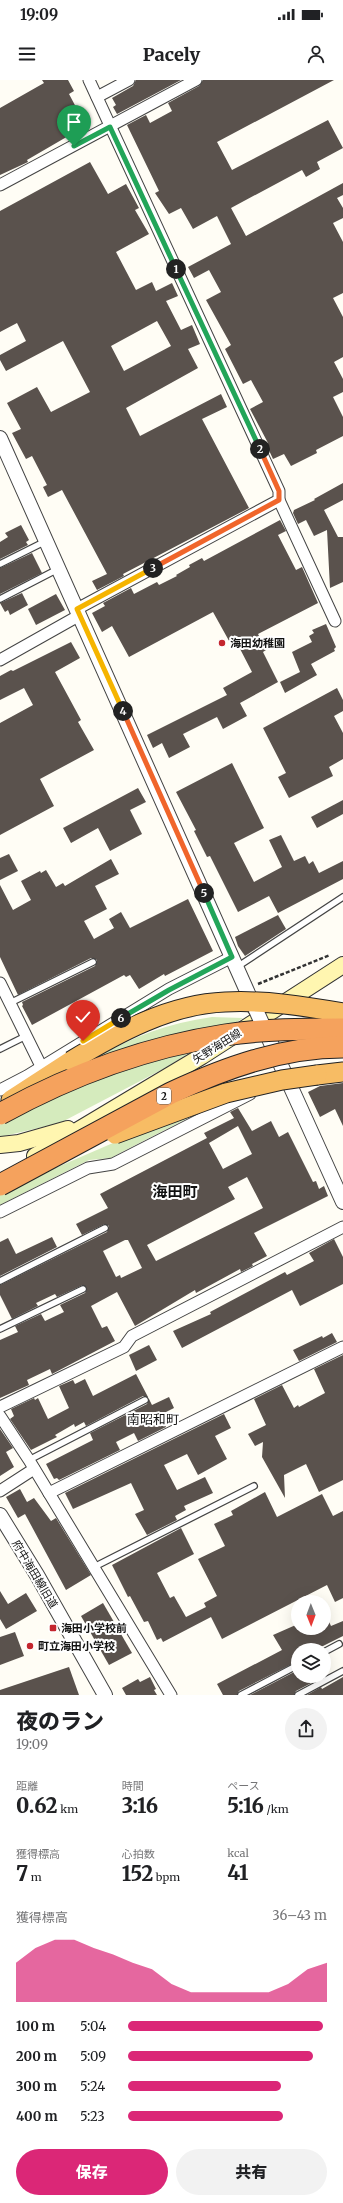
<!DOCTYPE html>
<html lang="ja">
<meta charset="utf-8">
<style>
body{margin:0;font-family:Merriweather,"Noto Sans JP",serif;background:#f2f2f2;color:#202124;height:100vh;display:flex;flex-direction:column;font-size:15px;white-space:nowrap}
*{box-sizing:border-box;margin:0}
p{font-size:13px;color:#757577}
.icon{flex:none;width:22px;height:22px;fill:none;stroke:currentColor;stroke-width:2;stroke-linecap:round;stroke-linejoin:round}
.map{position:relative;height:1615px;overflow:hidden}
.details{display:flex;flex-direction:column;background:#fff;flex:1}
.details>*{flex:none}
.needle{width:26px;rotate:179deg}
.buttons{position:absolute;left:291px;top:1515px;display:grid;gap:8px}
.buttons a{display:grid;place-items:center;width:40px;height:40px;border-radius:50%;background:#fff;box-shadow:0 4px 16px #0002;font-size:20px}
.pin{position:absolute;display:grid;place-items:center;width:34px;height:34px;color:#fff;margin:-41px -17px;border-radius:50% 50% 50% 0;rotate:-45deg;box-shadow:0 0 4px #0007}
.pin .icon{rotate:45deg}
.km{position:absolute;width:20px;height:20px;margin:-10px;border-radius:50%;background:#222;color:#fff;font-size:11px;line-height:20px;text-align:center}
.round{display:grid;place-items:center;flex:none;width:42px;height:42px;border-radius:21px;background:#f2f2f2}
.headline{display:flex;align-items:center;justify-content:space-between;height:68px;padding:0 16px}
h1{font-size:22px;font-weight:800;line-height:30px}
.stats{display:grid;grid-template-columns:repeat(3,1fr);gap:6px;height:68px;padding:4px 16px}
.stats div{display:grid;align-content:center}
.stats b{font-size:20px;font-weight:800}
.stats small{font-size:11px;font-weight:400}
.stats p{font-size:11px}
.chart{height:112px;padding:8px 16px}
.chart p{display:flex;justify-content:space-between}
.chart svg{width:100%;height:72px;margin-top:4px;fill:#db2777;opacity:.7}
.primary-button{display:flex;gap:8px;margin-top:auto;padding:8px 16px}
.primary-button a{flex:1;height:46px;border-radius:24px;background:#db2777;color:#fff;font-size:16px;font-weight:800;line-height:46px;text-align:center}
.primary-button a+a{background:#f2f2f2;color:#202124}
ul{padding:0 16px;list-style:none;font-size:13px}
li{display:grid;grid-template-columns:64px 48px 1fr;align-items:center;height:30px}
li i{height:10px;border-radius:5px;background:#db2777}
.status{display:flex;justify-content:space-between;align-items:center;height:28px;padding:0 20px;background:#fff;direction:ltr}
.status svg{height:11px;fill:currentColor}
header{display:flex;justify-content:space-between;align-items:center;height:52px;padding:0 16px;background:#fff;font-size:18px;font-weight:800}
.map>svg:first-child{display:block}
.green{fill:#d5ebbd}
.building{fill:#5a524d;fill-rule:evenodd}
.lines{fill:none;stroke-linecap:round;stroke-linejoin:round}
.service-casing{stroke:#444;stroke-width:8}
.minor-casing{stroke:#444;stroke-width:13}
.tertiary-casing{stroke:#444;stroke-width:16}
.secondary-casing{stroke:#333;stroke-width:18}
.trunk-casing{stroke:#222;stroke-width:21}
.path{stroke:#333;stroke-width:2.5;stroke-dasharray:4 2;stroke-linecap:butt}
.service{stroke:#fff;stroke-width:5.5}
.minor{stroke:#fff;stroke-width:11}
.tertiary{stroke:#fff;stroke-width:14}
.secondary{stroke:#fff6b0;stroke-width:16}
.trunk{stroke:#f7bc64;stroke-width:19}
.tertiary-bridge-casing{stroke:#444;stroke-width:16;stroke-linecap:butt}
.trunk-bridge-casing{stroke:#222;stroke-width:21;stroke-linecap:butt}
.motorway-bridge-casing{stroke:#222;stroke-width:23;stroke-linecap:butt}
.tertiary-bridge{stroke:#fff;stroke-width:14}
.trunk-bridge{stroke:#f7bc64;stroke-width:19}
.motorway-bridge{stroke:#f5a25d;stroke-width:21}
.split-1-casing{stroke:#fff;stroke-width:8}
.split-2-casing{stroke:#fff;stroke-width:8}
.split-3-casing{stroke:#fff;stroke-width:8}
.split-4-casing{stroke:#fff;stroke-width:8}
.split-5-casing{stroke:#fff;stroke-width:8}
.split-6-casing{stroke:#fff;stroke-width:8}
.split-7-casing{stroke:#fff;stroke-width:8}
.split-1{stroke:#22a559;stroke-width:5}
.split-2{stroke:#22a559;stroke-width:5}
.split-3{stroke:#f0652b;stroke-width:5}
.split-4{stroke:#f5b400;stroke-width:5}
.split-5{stroke:#f0652b;stroke-width:5}
.split-6{stroke:#22a559;stroke-width:5}
.split-7{stroke:#f5b400;stroke-width:5}
.poi-dot{fill:#c4262e;stroke:#fff;stroke-width:1.5}
.labels{text-anchor:middle;dominant-baseline:central;stroke-width:4;stroke-linejoin:round;paint-order:stroke}
.shield{fill:#fff;stroke:#585858;stroke-width:1}
.shield-label{font-size:10px;font-weight:bold;fill:#111}
.poi-label{font-size:11px;font-weight:bold;fill:#111;stroke:#fff;text-anchor:start}
.street-label{font-size:11px;fill:#111;stroke:#fff}
.quarter-label{font-size:13px;fill:#111;stroke:#fff}
.district-label{font-size:15px;font-weight:bold;fill:#111;stroke:#fff}
</style>
<div class="status"><b>19:09</b><svg viewBox="0 0 49 12"><path d="M0 12V9h3v3zM5 12V6h3v6zM10 12V3h3v9zM15 12V0h3v12zM26 1h20v11H26zM47 4h2v5h-2z"/></svg></div>
<header><svg class="icon" aria-label="menu" viewBox="0 0 24 24"><path d="M4 6h16M4 12h16M4 18h16"/></svg>Pacely<svg class="icon" aria-label="person" viewBox="0 0 24 24"><circle cx="12" cy="8" r="4"/><path d="M4 21q1-7 8-7t8 7"/></svg></header>
<div class="map">
<svg width="343" height="1615" viewBox="0 0 343 1615">
<rect width="100%" height="100%" fill="#fffdf5"/>
<g class="green">
<path d="M212 937 243 938 167 987 60 1043 0 1057V1045C69 994 124 949 212 937Z"/>
<path d="M192 1036 120 1073 111 1078 89 1080 0 1125V1112L136 1053Z"/>
</g>
<g class="building">
<path d="M42 0H68L74 11 69 14 77 29 73 30 82 48 27 80 28 82 0 95V28L44 3Z"/>
<path d="M136 0H181L117 34 113 27 116 25 112 18 133 6Z"/>
<path d="M203 0H334L217 62 232 90 328 40 343 68 317 82 320 89 306 97 302 90 231 128 246 156 343 103V115L337 118 343 128V138L333 143 343 162V213L333 218 343 237V277L334 282 343 299V312L333 317 343 337V356L316 370 317 373 291 386 284 374 273 379 266 364 268 363 250 329 263 322 251 300 243 304 225 269 231 265 206 220 221 212 209 190 194 198 188 187 231 164 217 136 193 149 181 128 169 134 155 113 159 111 127 45 146 35 150 43 172 31 168 23 199 6Z"/>
<path d="M90 82 108 114 126 104 139 128 135 130 149 154 116 172 136 210 152 202 156 211 172 203 178 216 166 221 181 250 192 245 200 264 188 269 198 288 126 328 140 356 221 314 227 327 202 339 249 428 123 494 124 496 97 510 92 501 107 494 62 410 48 417 43 407 47 405 32 376 26 379 12 353 21 349 7 323 37 307 51 332 90 312 63 261 6 291 0 280V275L26 261 17 243 0 252V131ZM157 241 171 266 124 291 111 266Z"/>
<path d="M343 403V420L324 430 338 457H343V502L330 508 327 450 314 456 306 440 298 444 293 433 294 430 315 420 314 419Z"/>
<path d="M280 440 286 451 278 455 296 490 302 487 318 523 258 554 266 570 263 572 278 602 240 623 247 636 223 649 217 637 183 654 190 667 169 678 162 663 153 668 147 655 227 615 223 608 252 592 238 565 233 568 213 532 129 577 112 546 102 552 92 533 105 526 103 523 131 508 134 514 157 502 159 505 177 496 176 495 190 487 189 485 202 478 204 481Z"/>
<path d="M21 445 29 460 26 462 28 465 0 479V462L8 457 5 453Z"/>
<path d="M32 473 42 493 0 514V488Z"/>
<path d="M22 513 28 525 10 535 8 530 5 532 0 523Z"/>
<path d="M56 514 65 530 36 545 28 529Z"/>
<path d="M326 544 336 567 334 569 335 571 311 584 317 595 285 613 280 602 300 592 292 572 312 562 309 556 314 553 312 550Z"/>
<path d="M71 562 80 578 55 592 81 640 78 642 94 670 40 699 54 726 0 755V643L33 625 24 608 0 620V596L11 590 13 591Z"/>
<path d="M337 608 343 620V631L334 636 343 653V679L329 687 333 696 289 718 278 697 286 693 263 648Z"/>
<path d="M232 683 264 748 234 763 254 802 282 787 269 760 281 755 294 781 305 776 309 784 313 781 319 793 343 781V799L278 833 269 816 238 832 210 776 207 777 194 751 196 750 176 712Z"/>
<path d="M138 708 146 722 130 730 142 754 110 771 98 748 71 763 63 748Z"/>
<path d="M343 720V734L317 748 311 737Z"/>
<path d="M9 774 18 791 0 800V778Z"/>
<path d="M111 779 119 794 95 806 107 829 84 841 94 859 114 848 109 839 121 832 130 848 188 819 213 871 165 896 164 894 139 909 130 895 126 897 124 895 32 945 22 926 23 925 22 922 95 886 97 880 91 878 18 915 0 877V805L13 830 31 820 21 801 40 791 41 793 46 790 56 807 63 803 65 806Z"/>
<path d="M278 835 286 849 245 876 238 866 235 857Z"/>
<path d="M343 1003V1046L335 1029 320 1037 308 1012 320 1006Z"/>
<path d="M238 1028 252 1051 271 1041 279 1057 288 1052 313 1102 316 1101 319 1109 324 1106 328 1116 254 1153 267 1176 252 1184 253 1186 241 1192 240 1189 196 1213 195 1210 135 1246 117 1212 91 1226 102 1248 107 1246 115 1261 52 1294 50 1289 27 1300 29 1305 0 1318V1260L18 1252 15 1246 41 1234 45 1241 64 1232 60 1225 85 1213 87 1209 83 1205 57 1217 55 1214 36 1223 38 1226 12 1239 0 1215V1205L107 1152 109 1146 105 1144 82 1155 76 1144 108 1128 100 1114 207 1058 204 1053 234 1038 230 1032ZM238 1046 252 1074 223 1089 209 1063ZM247 1097 263 1128 156 1181 147 1165 235 1119 228 1107ZM125 1160H128L142 1188 121 1198 120 1195 116 1197 103 1171Z"/>
<path d="M52 1157 57 1167 0 1196V1162L8 1158 16 1174Z"/>
<path d="M334 1159 343 1177V1204L300 1226 292 1210 182 1268 173 1251 211 1234 210 1232 285 1192 287 1195 314 1181 309 1173Z"/>
<path d="M332 1253 337 1262 299 1281 293 1270 322 1256 323 1258Z"/>
<path d="M149 1265 157 1280 136 1291 129 1275Z"/>
<path d="M343 1275V1400L319 1412 306 1384 284 1395 285 1418 262 1377 263 1362 255 1366 248 1354 266 1345 254 1319 282 1305 294 1328 298 1325 299 1327 325 1313 314 1289Z"/>
<path d="M136 1294 148 1317 143 1316 86 1346 84 1342 75 1347 74 1344 55 1355 57 1357 31 1370 10 1339 14 1336 11 1329 34 1318 35 1320 38 1318 48 1339 69 1328 59 1306 73 1300 75 1304 85 1299 93 1316Z"/>
<path d="M169 1317 174 1328 160 1335 166 1347 138 1361 134 1353 116 1362 120 1370 59 1400 57 1398 54 1399 46 1384 93 1360 90 1353 147 1324 149 1319 152 1325Z"/>
<path d="M224 1334 231 1348 215 1356 227 1379 198 1395 187 1374 164 1385 177 1410 205 1397 213 1413 184 1426 186 1430 175 1436 177 1440 147 1455 135 1434 144 1430 131 1403 73 1429 65 1413Z"/>
<path d="M0 1349 13 1368 6 1372 14 1387 0 1396Z"/>
<path d="M20 1409 27 1422 34 1418 51 1441 56 1438 91 1495 66 1510 25 1434 18 1438 6 1417Z"/>
<path d="M265 1412 277 1437 322 1414 333 1436 343 1431V1518L335 1522 327 1505 222 1559 211 1537 163 1562 161 1558 157 1560 148 1541 144 1542 130 1516 128 1517 112 1485 181 1448 194 1474 157 1493 170 1518 174 1516 186 1537 206 1527 204 1523 217 1516 198 1479 225 1466 214 1444 233 1435 231 1431Z"/>
<path d="M0 1511 8 1524 26 1513 37 1531 6 1549 0 1539Z"/>
<path d="M103 1523 132 1573 109 1585 81 1536Z"/>
<path d="M324 1531 331 1546 343 1541V1556L315 1570H298V1581L239 1611 237 1615H223L217 1604 282 1570 273 1555 298 1544V1548H324Z"/>
<path d="M15 1552 24 1576 0 1585V1557Z"/>
<path d="M69 1587 79 1615H0V1610Z"/>
<path d="M298 1590V1596H315L317 1600 296 1611 294 1615H250Z"/>
<path d="M150 1597 156 1609 154 1610 157 1615H126L122 1608 138 1599 140 1602Z"/>
<path d="M343 1597V1615H307L321 1607 322 1609Z"/>
</g>
<g class="lines">
<defs>
<g id="service">
<path d="M0 484 46 461"/>
<path d="M0 519 58 489"/>
<path d="M237 887 343 817"/>
<path d="M10 923 93 882"/>
<path d="M0 969 26 956"/>
<path d="M0 1201 105 1148"/>
<path d="M0 1249 83 1209"/>
<path d="M29 1380 145 1320"/>
<path d="M94 1487 254 1406"/>
<path d="M324 1572 339 1564"/>
<path d="M241 1615 298 1585"/>
<path d="M298 1615 343 1591"/>
</g>
<g id="minor">
<path d="M97 17 129 0"/>
<path d="M0 105 196 0"/>
<path d="M279 420 335 541"/>
<path d="M77 529 279 420V411L89 0"/>
<path d="M0 580 80 535"/>
<path d="M0 903 41 986"/>
<path d="M0 1010 27 996 169 909 232 877"/>
<path d="M0 1132 88 1088 113 1084 250 1014"/>
<path d="M0 1327 124 1267 132 1256 343 1147"/>
<path d="M0 1336 29 1380 171 1615"/>
<path d="M0 1411 34 1389"/>
<path d="M49 1413 343 1267"/>
</g>
<g id="tertiary">
<path d="M0 358 255 929"/>
<path d="M265 950 343 1122"/>
<path d="M0 1435 37 1495 105 1615"/>
</g>
<g id="secondary">
<path d="M0 1065 19 1063 68 1049"/>
<path d="M35 1076 202 976 343 885"/>
</g>
<g id="trunk">
<path d="M317 995 343 992"/>
<path d="M11 1020 71 981"/>
</g>
</defs>
<use href="#service" class="service-casing"/>
<use href="#minor" class="minor-casing"/>
<use href="#tertiary" class="tertiary-casing"/>
<use href="#secondary" class="secondary-casing"/>
<use href="#trunk" class="trunk-casing"/>
<path class="path" d="M258 904 330 875"/>
<use href="#service" class="service"/>
<use href="#minor" class="minor"/>
<use href="#tertiary" class="tertiary"/>
<use href="#secondary" class="secondary"/>
<use href="#trunk" class="trunk"/>
<defs>
<path id="tertiary-bridge" d="M256 930 265 950"/>
<g id="trunk-bridge">
<path d="M71 981C117 953 170 924 225 922 265 920 304 926 343 933"/>
<path d="M115 1054 226 1013 282 1000 317 995"/>
</g>
<g id="motorway-bridge">
<path d="M0 1034C69 996 147 967 225 955 264 949 304 949 343 949"/>
<path d="M0 1105 171 1013C225 988 282 967 343 967"/>
</g>
</defs>
<use href="#tertiary-bridge" class="tertiary-bridge-casing"/>
<use href="#trunk-bridge" class="trunk-bridge-casing"/>
<use href="#motorway-bridge" class="motorway-bridge-casing"/>
<use href="#tertiary-bridge" class="tertiary-bridge"/>
<use href="#trunk-bridge" class="trunk-bridge"/>
<use href="#motorway-bridge" class="motorway-bridge"/>
</g>
<g class="lines">
<defs>
<path id="split-1" d="M74 66 110 47 176 189"/>
<path id="split-2" d="M176 189 260 369"/>
<path id="split-3" d="M153 488 279 420V411L260 369"/>
<path id="split-4" d="M123 631 77 529 153 488"/>
<path id="split-5" d="M123 631 204 813"/>
<path id="split-6" d="M121 938 169 910 232 877 204 813"/>
<path id="split-7" d="M83 961 121 938"/>
</defs>
<use href="#split-1" class="split-1-casing"/>
<use href="#split-2" class="split-2-casing"/>
<use href="#split-3" class="split-3-casing"/>
<use href="#split-4" class="split-4-casing"/>
<use href="#split-5" class="split-5-casing"/>
<use href="#split-6" class="split-6-casing"/>
<use href="#split-7" class="split-7-casing"/>
<use href="#split-1" class="split-1"/>
<use href="#split-2" class="split-2"/>
<use href="#split-3" class="split-3"/>
<use href="#split-4" class="split-4"/>
<use href="#split-5" class="split-5"/>
<use href="#split-6" class="split-6"/>
<use href="#split-7" class="split-7"/>
</g>
<g class="poi-dot">
<circle cx="222" cy="563" r="4"/>
<rect x="49" y="1544" width="8" height="8" rx="2"/>
<circle cx="30" cy="1566" r="4"/>
</g>
<g class="labels">
<rect class="shield" x="157" y="1008" width="14" height="16" rx="3"/>
<g class="shield-label">
<text x="164" y="1016">2</text>
</g>
<g class="poi-label">
<text x="230" y="563">海田幼稚園</text>
<text x="61" y="1548">海田小学校前</text>
<text x="38" y="1566">町立海田小学校</text>
</g>
<g class="street-label">
<text transform="translate(217 966) rotate(-32)">矢野海田線</text>
<text transform="translate(35 1494) rotate(59)">府中海田線旧道</text>
</g>
<g class="quarter-label">
<text x="153" y="1339">南昭和町</text>
</g>
<g class="district-label">
<text x="175" y="1111">海田町</text>
</g>
</g>
</svg>
<div class="buttons">
<a><svg class="needle" viewBox="-14 -14 28 28"><path d="M0-13l5 13h-10z" fill="#e53935"/><path d="M0 13l5-13h-10z" fill="#757577"/></svg></a>
<a><svg class="icon" aria-label="layers" viewBox="0 0 24 24"><path d="M12 4l9 5-9 5-9-5zM3 14l9 5 9-5"/></svg></a>
</div>
<div class="pin" style="left:74px;top:66px;background:#1e9e55"><svg class="icon" aria-label="arrive" viewBox="0 0 24 24"><path d="M6 21V4h12l-3 4 3 4H6"/></svg></div>
<div class="pin" style="left:83px;top:961px;background:#d93025"><svg class="icon" aria-label="check" viewBox="0 0 24 24"><path d="M5 12l5 5 9-10"/></svg></div>
<b class="km" style="left:176px;top:189px">1</b>
<b class="km" style="left:260px;top:369px">2</b>
<b class="km" style="left:153px;top:488px">3</b>
<b class="km" style="left:123px;top:631px">4</b>
<b class="km" style="left:204px;top:813px">5</b>
<b class="km" style="left:121px;top:938px">6</b>
</div>
<section class="details">
<div class="headline"><div><h1>夜のラン</h1><p>19:09</p></div><a class="round"><svg class="icon" aria-label="share" viewBox="0 0 24 24"><path d="M12 15V3M7 8l5-5 5 5M5 13v7h14v-7"/></svg></a></div>
<div class="stats">
<div><p>距離</p><b>0.62<small> km</small></b></div>
<div><p>時間</p><b>3:16</b></div>
<div><p>ペース</p><b>5:16<small> /km</small></b></div>
</div>
<div class="stats">
<div><p>獲得標高</p><b>7<small> m</small></b></div>
<div><p>心拍数</p><b>152<small> bpm</small></b></div>
<div><p>kcal</p><b>41</b></div>
</div>
<div class="chart"><p><span>獲得標高</span>36–43 m</p>
<svg viewBox="0 0 160 44" preserveAspectRatio="none"><path d="M0 44V20L10 11L20 6L30 6L40 11L50 15L60 20L70 24L80 33L90 38L100 38L110 38L120 38L130 38L140 33L150 24L160 20V44z"/></svg>
</div>
<ul>
<li><b>100 m</b>5:04<i style="width:98%"></i></li>
<li><b>200 m</b>5:09<i style="width:93%"></i></li>
<li><b>300 m</b>5:24<i style="width:77%"></i></li>
<li><b>400 m</b>5:23<i style="width:78%"></i></li>
</ul>
<div class="primary-button"><a>保存</a><a>共有</a></div>
</section>
